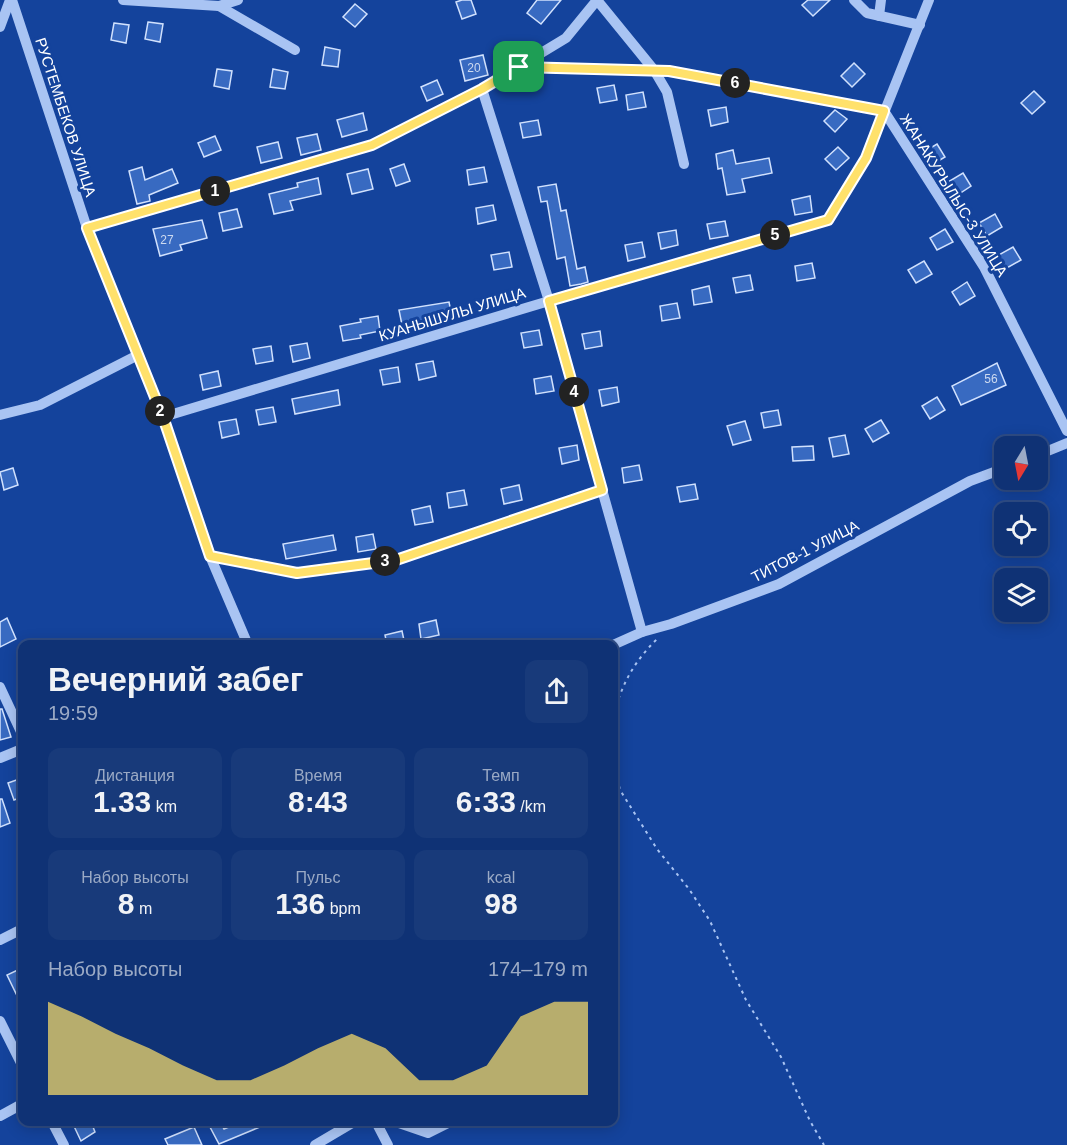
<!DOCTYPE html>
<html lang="ru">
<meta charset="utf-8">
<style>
body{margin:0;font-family:Arial,sans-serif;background:#183a7a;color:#f1f3f6;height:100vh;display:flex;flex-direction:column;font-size:22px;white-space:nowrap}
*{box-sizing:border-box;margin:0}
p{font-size:20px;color:#9baac5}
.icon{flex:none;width:33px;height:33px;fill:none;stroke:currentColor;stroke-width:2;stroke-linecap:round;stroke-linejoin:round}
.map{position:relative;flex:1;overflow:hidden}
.side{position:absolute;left:18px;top:640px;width:600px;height:486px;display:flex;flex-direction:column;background:#0f3275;border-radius:12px;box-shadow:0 3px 15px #0003,0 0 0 2px #2f4d87}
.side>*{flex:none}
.needle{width:39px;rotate:190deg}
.buttons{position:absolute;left:994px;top:436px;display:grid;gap:12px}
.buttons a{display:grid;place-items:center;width:54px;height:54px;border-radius:12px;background:#0f3275;box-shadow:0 3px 15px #0003,0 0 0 2px #2f4d87;font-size:30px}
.pin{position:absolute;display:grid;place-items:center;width:51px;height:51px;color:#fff;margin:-26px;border-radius:12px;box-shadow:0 3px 9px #0006}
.km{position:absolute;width:30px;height:30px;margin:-15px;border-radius:50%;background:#222;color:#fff;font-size:16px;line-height:30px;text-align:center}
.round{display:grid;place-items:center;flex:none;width:63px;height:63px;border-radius:12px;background:#183a7a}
.overview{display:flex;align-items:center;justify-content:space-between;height:102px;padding:0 30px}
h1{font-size:33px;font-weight:700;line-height:45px}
.figures{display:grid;grid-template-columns:repeat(3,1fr);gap:9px;height:102px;padding:6px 30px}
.figures div{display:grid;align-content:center;border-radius:12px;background:#183a7a;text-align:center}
.figures b{font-size:30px;font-weight:700}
.figures small{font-size:16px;font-weight:400}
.figures p{font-size:16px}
.chart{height:168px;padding:12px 30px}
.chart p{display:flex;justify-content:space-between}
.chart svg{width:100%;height:108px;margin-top:6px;fill:#ffe16b;opacity:.7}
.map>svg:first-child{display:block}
.building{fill:#386ac1;stroke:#d1e1fd;stroke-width:1.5}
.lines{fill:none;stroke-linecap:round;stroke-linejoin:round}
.path{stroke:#a9c4f3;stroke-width:2;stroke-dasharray:3 4.5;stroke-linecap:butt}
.minor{stroke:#a9c4f3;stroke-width:10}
.route-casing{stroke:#fff;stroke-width:12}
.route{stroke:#ffe16b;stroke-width:8}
.labels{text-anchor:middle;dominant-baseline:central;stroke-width:6;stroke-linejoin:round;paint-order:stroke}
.number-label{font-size:12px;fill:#cddaf0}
.street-label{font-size:15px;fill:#fff;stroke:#14439c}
</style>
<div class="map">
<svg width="1067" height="1145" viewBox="0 0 1067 1145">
<rect width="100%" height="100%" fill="#14439c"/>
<g class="building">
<path d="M462 0H471L476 14 462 19 456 2Z"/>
<path d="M537 0H561L541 24 527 13Z"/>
<path d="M808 0H830L813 16 802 5Z"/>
<path d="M355 4 367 14 355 27 343 17Z"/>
<path d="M148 22 163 24 160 42 145 39Z"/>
<path d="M114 23 129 25 126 43 111 40Z"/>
<path d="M325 47 340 50 338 67 322 65Z"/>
<path d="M483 55 488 75 465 81 460 60Z"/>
<path d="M854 63 865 74 852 87 841 76Z"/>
<path d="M217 69 232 71 229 89 214 86Z"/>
<path d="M273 69 288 72 285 89 270 87Z"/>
<path d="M437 80 443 94 427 101 421 87Z"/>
<path d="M614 85 617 100 600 103 597 88Z"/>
<path d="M1034 91 1045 102 1032 114 1021 103Z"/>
<path d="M643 92 646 107 628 110 626 95Z"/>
<path d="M726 107 728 122 711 126 708 110Z"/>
<path d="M835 110 847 119 835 132 824 121Z"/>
<path d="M363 113 367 130 342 137 337 120Z"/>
<path d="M538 120 541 135 523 138 520 123Z"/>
<path d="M317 134 321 150 301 155 297 138Z"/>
<path d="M215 136 221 150 204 157 198 143Z"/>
<path d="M278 142 282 158 261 163 257 147Z"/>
<path d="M937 144 945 157 930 166 922 153Z"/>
<path d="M838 147 849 158 836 170 825 159Z"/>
<path d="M733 150 736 164 769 158 772 173 742 179 745 192 727 195 722 168 718 169 716 154Z"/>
<path d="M404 164 410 181 396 186 390 169Z"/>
<path d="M142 167 145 180 172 169 178 183 149 195 150 201 137 204 129 171Z"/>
<path d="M484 167 487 182 469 185 467 170Z"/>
<path d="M368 169 373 189 352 194 347 174Z"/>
<path d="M963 173 971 186 956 196 948 182Z"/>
<path d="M318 178 321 194 290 201 293 210 274 214 269 194 298 187 297 183Z"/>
<path d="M556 184 561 211 566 210 577 269 585 267 588 282 581 284 570 286 565 257 557 259 547 201 541 202 538 187Z"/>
<path d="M810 196 812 212 795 215 792 200Z"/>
<path d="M493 205 496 220 478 224 476 208Z"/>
<path d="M237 209 242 227 223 231 219 213Z"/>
<path d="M995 214 1002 227 987 236 979 223Z"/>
<path d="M202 220 207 238 180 245 182 250 160 256 153 229Z"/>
<path d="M725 221 728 236 710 239 707 224Z"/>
<path d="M945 229 953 242 937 250 930 238Z"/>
<path d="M676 230 678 245 661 249 658 233Z"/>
<path d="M642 242 645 257 628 261 625 245Z"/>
<path d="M1013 247 1021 260 1005 269 997 256Z"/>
<path d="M509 252 512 267 494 270 491 255Z"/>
<path d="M924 261 932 274 916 283 908 270Z"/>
<path d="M812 263 815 278 797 281 795 266Z"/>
<path d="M750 275 753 290 736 293 733 278Z"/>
<path d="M967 282 975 296 960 305 952 292Z"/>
<path d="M709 286 712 302 694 305 692 290Z"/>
<path d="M449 302 452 317 402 325 399 310Z"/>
<path d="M677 303 680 318 662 321 660 306Z"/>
<path d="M378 316 380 331 360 335 361 338 343 341 340 326 361 322 360 319Z"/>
<path d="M539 330 542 345 524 348 521 333Z"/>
<path d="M600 331 602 346 585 349 582 334Z"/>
<path d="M307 343 310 358 293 362 290 346Z"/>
<path d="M271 346 273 361 256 364 253 349Z"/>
<path d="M433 361 436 376 419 380 416 364Z"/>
<path d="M997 363 1006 385 961 405 952 386Z"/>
<path d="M398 367 400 382 383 385 380 370Z"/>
<path d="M218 371 221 386 203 390 200 375Z"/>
<path d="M551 376 554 391 536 394 534 379Z"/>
<path d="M617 387 619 402 602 406 599 390Z"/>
<path d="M338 390 340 405 295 414 292 399Z"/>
<path d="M937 397 945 410 930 419 922 406Z"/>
<path d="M273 407 276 422 259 425 256 410Z"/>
<path d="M778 410 781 425 764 428 761 413Z"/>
<path d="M236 419 239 434 222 438 219 422Z"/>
<path d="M881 420 889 433 873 442 865 429Z"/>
<path d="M745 421 751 440 733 445 727 426Z"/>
<path d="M845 435 849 454 833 457 829 438Z"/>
<path d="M577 445 579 460 562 464 559 448Z"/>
<path d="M813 446 814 460 793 461 792 447Z"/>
<path d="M639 465 642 480 624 483 622 468Z"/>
<path d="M13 468 18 485 4 490 0 472Z"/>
<path d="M695 484 698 499 680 502 677 487Z"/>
<path d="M519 485 522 500 504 504 501 489Z"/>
<path d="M464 490 467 505 449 508 447 493Z"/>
<path d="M430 506 433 522 415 525 412 510Z"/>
<path d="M373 534 376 549 358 552 356 537Z"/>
<path d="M333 535 336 550 286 559 283 544Z"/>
<path d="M7 618 16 639 0 647V622Z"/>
<path d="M436 620 439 635 421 639 419 624Z"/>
<path d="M402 631 405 645H387L385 635Z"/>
<path d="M0 709H2L11 737 0 740Z"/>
<path d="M22 778V797L14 800 8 783Z"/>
<path d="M0 799H2L10 823 0 827Z"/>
<path d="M22 968V1006L7 975Z"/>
<path d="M72 1122H91L95 1132 81 1141Z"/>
<path d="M220 1122 224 1129 241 1122H272L219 1144 210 1127Z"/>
<path d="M194 1127 202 1145H168L165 1139Z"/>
</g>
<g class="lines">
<g class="path">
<path d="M614 713C623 682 634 662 657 639"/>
<path d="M614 764 620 790 657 849 689 889 710 921 746 1000 781 1057 810 1121 824 1145"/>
</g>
<g class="minor">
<path d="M12 0 87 228 163 417 210 556 248 645"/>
<path d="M123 0 219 6 295 50"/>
<path d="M597 0 654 70 667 92 684 164"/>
<path d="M854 0 867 13 920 25"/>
<path d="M219 6 238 0"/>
<path d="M879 16 881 0"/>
<path d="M0 27 10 0"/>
<path d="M519 67 669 71 884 111 984 267 1067 431"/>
<path d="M482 89 549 301 642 632"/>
<path d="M87 228 372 145 482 89 566 38 597 0"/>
<path d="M0 415 40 405 138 355"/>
<path d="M163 417 549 301 828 220 866 158 929 0"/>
<path d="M1038 455 1067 443"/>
<path d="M210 556 297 573 396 560 602 490"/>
<path d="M613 645 642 632 671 624 779 584 970 481 1005 468"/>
<path d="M0 687 22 734"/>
<path d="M0 758 22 749"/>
<path d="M0 940 22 929"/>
<path d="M0 1021 22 1065"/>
<path d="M0 1116 22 1104"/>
<path d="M52 1122 64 1145"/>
<path d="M376 1122 388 1145"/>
<path d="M396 1122 428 1133 450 1122"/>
<path d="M315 1145 354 1122"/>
</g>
</g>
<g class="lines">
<defs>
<path id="route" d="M519 67 669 71 884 111 866 158 828 220 549 301 602 490 396 560 297 573 210 556 163 417 87 228 372 145 482 89Z"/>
</defs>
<use href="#route" class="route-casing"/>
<use href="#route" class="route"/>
</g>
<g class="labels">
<g class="number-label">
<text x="474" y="68">20</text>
<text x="167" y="240">27</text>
<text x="991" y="379">56</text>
</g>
<g class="street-label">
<text transform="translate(66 117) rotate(72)">РУСТЕМБЕКОВ УЛИЦА</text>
<text transform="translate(954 195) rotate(58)">ЖАНАКУРЫЛЫС-3 УЛИЦА</text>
<text transform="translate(452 314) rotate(-17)">КУАНЫШУЛЫ УЛИЦА</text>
<text transform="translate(805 551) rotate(-27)">ТИТОВ-1 УЛИЦА</text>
</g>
</g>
</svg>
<div class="buttons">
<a><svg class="needle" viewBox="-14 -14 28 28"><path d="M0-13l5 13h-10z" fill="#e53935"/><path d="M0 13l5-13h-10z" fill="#9baac5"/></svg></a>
<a><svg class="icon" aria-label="locate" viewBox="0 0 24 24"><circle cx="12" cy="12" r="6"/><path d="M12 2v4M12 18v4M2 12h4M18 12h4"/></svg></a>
<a><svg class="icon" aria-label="layers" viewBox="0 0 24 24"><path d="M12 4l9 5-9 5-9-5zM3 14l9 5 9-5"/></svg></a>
</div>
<div class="pin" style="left:519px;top:67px;background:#1e9e55"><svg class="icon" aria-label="arrive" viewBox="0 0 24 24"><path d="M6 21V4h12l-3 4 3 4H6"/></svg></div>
<b class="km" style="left:215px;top:191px">1</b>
<b class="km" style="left:160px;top:411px">2</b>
<b class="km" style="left:385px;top:561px">3</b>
<b class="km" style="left:574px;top:392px">4</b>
<b class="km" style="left:775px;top:235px">5</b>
<b class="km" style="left:735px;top:83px">6</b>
<section class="side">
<div class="overview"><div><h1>Вечерний забег</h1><p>19:59</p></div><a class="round"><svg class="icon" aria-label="share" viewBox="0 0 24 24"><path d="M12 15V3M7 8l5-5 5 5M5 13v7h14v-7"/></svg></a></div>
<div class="figures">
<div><p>Дистанция</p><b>1.33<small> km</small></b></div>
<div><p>Время</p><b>8:43</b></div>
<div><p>Темп</p><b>6:33<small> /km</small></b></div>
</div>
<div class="figures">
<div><p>Набор высоты</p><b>8<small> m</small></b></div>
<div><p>Пульс</p><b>136<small> bpm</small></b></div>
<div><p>kcal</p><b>98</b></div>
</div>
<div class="chart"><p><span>Набор высоты</span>174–179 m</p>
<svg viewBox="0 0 160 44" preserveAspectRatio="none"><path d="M0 44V6L10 12L20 19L30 25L40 32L50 38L60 38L70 32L80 25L90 19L100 25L110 38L120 38L130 32L140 12L150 6L160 6V44z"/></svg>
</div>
</section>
</div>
